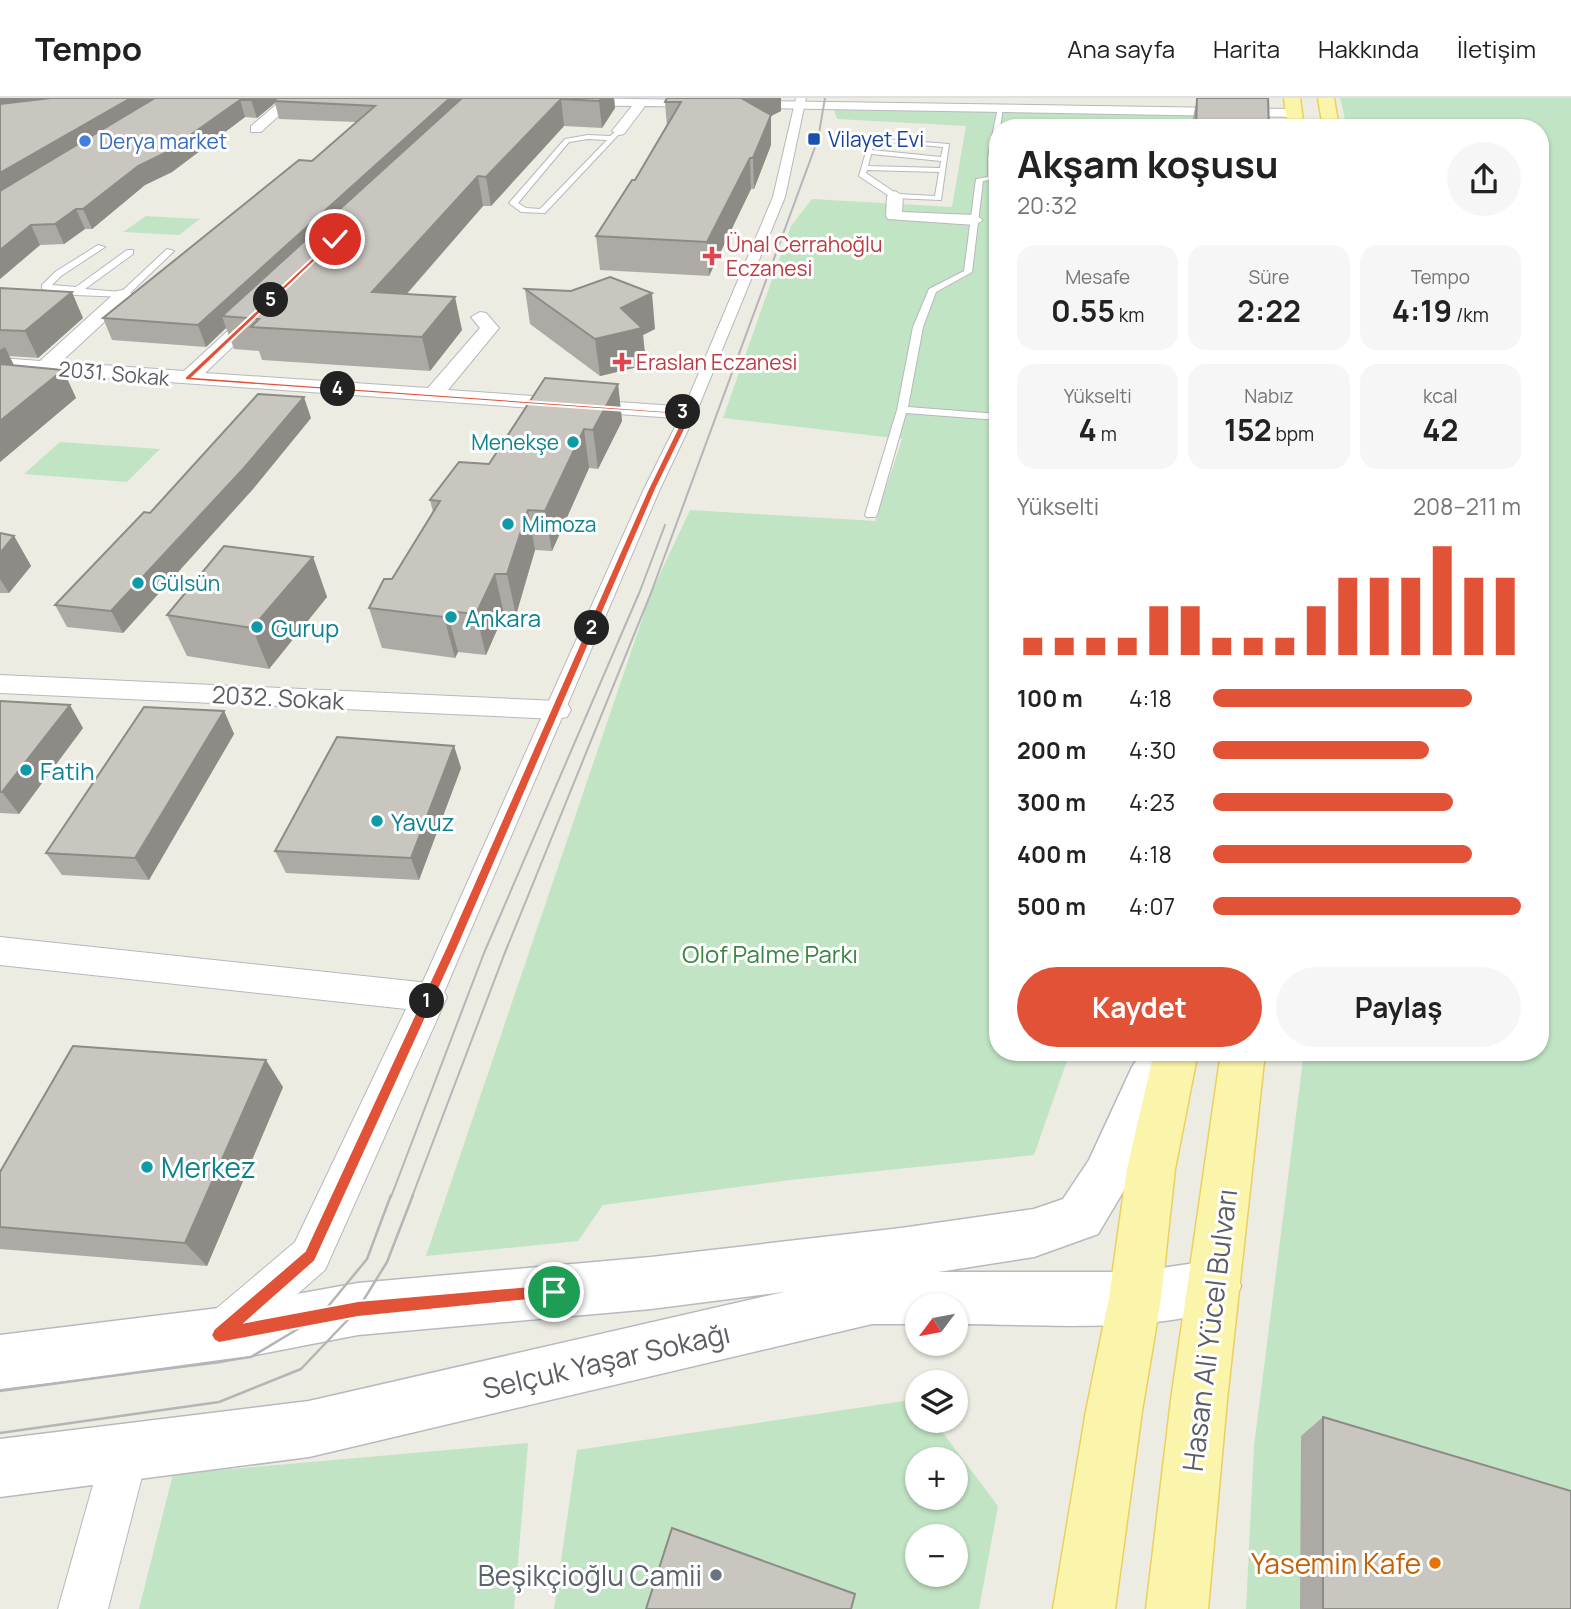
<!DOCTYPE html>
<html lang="tr">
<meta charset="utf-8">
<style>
body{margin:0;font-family:Manrope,sans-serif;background:#f6f6f6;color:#222;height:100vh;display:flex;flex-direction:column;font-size:26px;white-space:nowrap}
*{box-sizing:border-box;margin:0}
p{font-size:23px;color:#767676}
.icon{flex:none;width:38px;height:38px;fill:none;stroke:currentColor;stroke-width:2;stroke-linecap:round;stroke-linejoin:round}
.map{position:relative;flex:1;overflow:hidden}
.drawer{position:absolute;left:989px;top:21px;width:560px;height:942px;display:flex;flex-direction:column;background:#fff;border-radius:28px;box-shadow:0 2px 5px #0004}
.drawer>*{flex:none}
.needle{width:46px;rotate:238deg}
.controls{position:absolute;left:905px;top:1195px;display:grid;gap:14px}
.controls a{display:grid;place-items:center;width:63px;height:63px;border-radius:50%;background:#fff;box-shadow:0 2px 5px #0004;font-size:35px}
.pin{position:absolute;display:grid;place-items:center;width:60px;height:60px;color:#fff;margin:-30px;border:4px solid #fff;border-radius:50%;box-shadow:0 2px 7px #0007}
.km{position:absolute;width:35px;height:35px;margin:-18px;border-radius:50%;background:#222;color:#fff;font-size:19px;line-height:35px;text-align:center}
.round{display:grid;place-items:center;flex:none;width:74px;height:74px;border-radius:37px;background:#f6f6f6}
.headline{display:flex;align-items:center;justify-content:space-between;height:119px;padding:0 28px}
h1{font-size:38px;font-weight:700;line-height:52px}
.figures{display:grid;grid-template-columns:repeat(3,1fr);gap:10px;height:119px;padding:7px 28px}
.figures div{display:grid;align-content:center;border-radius:18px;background:#f6f6f6;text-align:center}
.figures b{font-size:30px;font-weight:700}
.figures small{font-size:19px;font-weight:400}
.figures p{font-size:19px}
.chart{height:196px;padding:14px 28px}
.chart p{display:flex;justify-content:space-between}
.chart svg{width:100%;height:126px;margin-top:7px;stroke:#e15236;stroke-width:6}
.primary-button{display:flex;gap:14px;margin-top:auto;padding:14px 28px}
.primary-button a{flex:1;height:80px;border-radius:42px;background:#e15236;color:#fff;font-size:28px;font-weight:700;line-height:80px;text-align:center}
.primary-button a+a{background:#f6f6f6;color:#222}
ul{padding:0 28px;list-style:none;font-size:23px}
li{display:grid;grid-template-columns:112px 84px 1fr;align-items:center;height:52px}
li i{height:18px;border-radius:9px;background:#e15236}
header{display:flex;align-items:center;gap:42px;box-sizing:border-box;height:98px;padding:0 35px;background:#fff;border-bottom:2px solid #e0e0e0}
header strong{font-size:33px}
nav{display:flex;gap:38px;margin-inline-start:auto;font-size:24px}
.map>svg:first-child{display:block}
.green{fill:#c1e4c4;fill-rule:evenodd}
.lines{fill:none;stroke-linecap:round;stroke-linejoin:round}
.service-casing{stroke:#b6b8bd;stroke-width:2}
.pedestrian-casing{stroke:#b6b8bd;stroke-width:2}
.minor-casing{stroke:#b6b8bd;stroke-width:2}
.secondary-casing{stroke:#b7b9bf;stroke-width:3}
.primary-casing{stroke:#ebd05f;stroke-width:3}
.service{fill:#fff;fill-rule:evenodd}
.pedestrian{fill:#fff;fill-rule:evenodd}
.minor{fill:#fff;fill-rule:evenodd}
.secondary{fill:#fff;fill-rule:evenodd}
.primary{fill:#fbf5ab;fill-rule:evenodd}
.tram-far1{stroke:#b4b5b5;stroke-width:2}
.tram{stroke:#b4b5b5;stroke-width:2.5}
.wall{fill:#adaaa5}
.shaded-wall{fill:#8d8b86}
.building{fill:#c9c6c0;stroke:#8d8b86;stroke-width:2}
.route{fill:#e15236;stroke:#fff;stroke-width:2}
.transit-dot{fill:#1a4fb4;stroke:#fff;stroke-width:2.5}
.shop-dot{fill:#3f7fe0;stroke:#fff;stroke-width:2.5}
.health-dot{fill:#e0444e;stroke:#fff;stroke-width:2.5}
.culture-dot{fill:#0f9aa8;stroke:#fff;stroke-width:2.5}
.food-dot{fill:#e8710a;stroke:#fff;stroke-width:2.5}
.worship-dot{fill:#6b7280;stroke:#fff;stroke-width:2.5}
.labels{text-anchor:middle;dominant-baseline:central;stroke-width:6;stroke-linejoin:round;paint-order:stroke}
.far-transit-label{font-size:21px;fill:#164399;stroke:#fff;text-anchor:start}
.far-shop-label{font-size:21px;fill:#366cbe;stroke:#fff;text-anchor:start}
.far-health-label{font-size:21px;fill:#be3a42;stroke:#fff;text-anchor:start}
.far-street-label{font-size:21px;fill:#5c5e63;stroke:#fff}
.far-culture-label{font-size:21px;fill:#0d838f;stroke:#fff;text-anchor:start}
.culture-label{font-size:24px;fill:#0d838f;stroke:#fff;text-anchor:start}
.street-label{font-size:24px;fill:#5c5e63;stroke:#fff}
.park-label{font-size:24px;fill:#398543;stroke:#fff}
.near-culture-label{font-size:28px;fill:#0d838f;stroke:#fff;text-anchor:start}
.near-street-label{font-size:28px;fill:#5c5e63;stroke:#fff}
.near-food-label{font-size:28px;fill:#c56008;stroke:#fff;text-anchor:end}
.near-worship-label{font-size:28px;fill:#5b616d;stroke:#fff;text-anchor:end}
</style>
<header>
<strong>Tempo</strong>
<nav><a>Ana sayfa</a><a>Harita</a><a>Hakkında</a><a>İletişim</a></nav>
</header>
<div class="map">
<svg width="1571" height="1511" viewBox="0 0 1571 1511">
<rect width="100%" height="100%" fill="#edece3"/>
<g class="green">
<path d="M1340 0H1571V1511H1246L1254 1348 1304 954H1540V30H1347Z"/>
<path d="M834 12 1197 17 1193 19 1192 30H998V201L994 219 998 220V954H1070L1034 1057 790 1082 603 1107 578 1143 426 1158 651 495 690 412 875 423 902 341 723 320 791 128 812 101 952 109 966 28 837 21Z"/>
<path d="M146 118 200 121 179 137 123 134Z"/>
<path d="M60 344 160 351 127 384 24 376Z"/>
<path d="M917 1301V1323H934L998 1408 979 1511H554L577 1352ZM917 1362H956V1400H917ZM917 1438H956V1477H917Z"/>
<path d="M528 1345 514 1511H139L173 1376Z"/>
</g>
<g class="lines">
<defs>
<g id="service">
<path d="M998 9 1003 10 1000 30H998L996 81 983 83 972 174 936 194 923 229 908 309 998 316V322L906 315 877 417 875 419H867L865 417 897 312 913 229 929 191 964 173 976 81 988 79V59Z"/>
<path d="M619 31 621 34 545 115 521 114 509 105 565 41 588 37 610 38ZM588 41 607 42 540 111 526 110 518 105 569 44Z"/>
<path d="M870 40 949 46 941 102 892 100 859 78ZM875 43 943 49 941 59 872 52ZM871 56 941 63 940 70 868 68ZM867 72 939 74 935 98 897 96 866 75Z"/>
<path d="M98 147 105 149 61 178 52 187 76 189 127 152H133V156L85 191 121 194 167 151 174 153 126 199 75 197 42 191V187L55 174Z"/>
</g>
<path id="pedestrian" d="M796 0H806L785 99 696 315 660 391 442 899 438 906 429 909 420 906 416 899 644 391 682 315 773 99Z"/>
<g id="minor">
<path d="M284 0H298L261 34H251V28Z"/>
<path d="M568 0 1294 11 1301 15 1294 19 645 8 624 36 619 37 612 33 632 8 571 7 565 3Z"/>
<path d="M895 93 903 98 902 114 975 117 983 122 975 127 888 121 886 118 887 98Z"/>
<path d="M123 192 129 193 132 197 129 201 61 264 184 273 255 208H267L270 212 267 216 205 275 428 290 480 230 471 219 480 214 486 215 499 230 448 292 689 309 696 311 699 315 696 319 689 321 0 272V260L40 263 117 193Z"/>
<path d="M0 577 557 603 567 605 571 612 567 619 557 621 0 595Z"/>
<path d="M0 839 429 885 441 889 447 899 325 1172 241 1245 226 1252 211 1245 204 1230 211 1215 295 1144 406 911 0 867Z"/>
<path d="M125 1332 141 1339 148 1355 108 1511H58L102 1355 109 1339Z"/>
</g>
<path id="secondary" d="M1142 954H1189L1166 994 1123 1094 1098 1136 1034 1159 938 1174H1135L1215 1162 1233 1170 1241 1188 1233 1206C1159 1237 1037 1226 956 1226V1208H917V1226H872L309 1359 0 1399V1341L309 1303 784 1194 651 1211 358 1237 219 1264 0 1291V1237L219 1210 358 1185 651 1159 901 1130 1034 1111 1063 1101 1089 1062 1132 969Z"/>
<g id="primary">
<path d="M1284 0H1300L1304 30H1288Z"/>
<path d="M1318 0H1334L1339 30H1323Z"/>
<path d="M1154 954H1198L1175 1071 1161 1200 1142 1313 1115 1511H1053L1086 1313 1109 1200 1127 1071Z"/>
<path d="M1221 954H1265L1227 1302 1208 1511H1146L1171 1302Z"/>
</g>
</defs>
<use href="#service" class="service-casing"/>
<use href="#pedestrian" class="pedestrian-casing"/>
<use href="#minor" class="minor-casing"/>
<use href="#secondary" class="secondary-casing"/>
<use href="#primary" class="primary-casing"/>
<use href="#service" class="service"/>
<use href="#pedestrian" class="pedestrian"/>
<use href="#minor" class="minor"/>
<use href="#secondary" class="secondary"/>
<use href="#primary" class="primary"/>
<g class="tram-far1">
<path d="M391 1099 484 855 640 493 665 427"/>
<path d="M412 1099 504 857 651 495 818 41 825 0"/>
</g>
<g class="tram">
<path d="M0 1293 251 1259 321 1217 367 1161 391 1097"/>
<path d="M0 1335 219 1304 301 1271 358 1211 387 1164 413 1097"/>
</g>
</g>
<g class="wall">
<path d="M0 0H614L615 10 602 30 564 28 491 108H483L407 196 462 232 430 273 262 262 259 253 234 251 226 230 206 249 112 242 103 220 312 63 356 24 279 21 275 5 257 20 245 19 172 74 145 87 92 131H85L64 146 40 147 0 181Z"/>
<path d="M667 0 781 13 771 18V47L754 91H751L709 178 600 172 596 138 635 82 667 29 665 4Z"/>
<path d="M1197 0 1269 30H1192L1193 20Z"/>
<path d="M0 190 83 220 38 260 9 258 14 267 63 272 76 300 0 364Z"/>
<path d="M525 191 655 231 643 237 646 267 600 278 530 226Z"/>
<path d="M998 193V220L994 219Z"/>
<path d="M618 286 622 323 598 371 589 370 552 453 535 452 516 517 504 516 486 557 458 554 455 560 382 550 369 510 392 481 433 414 430 402Z"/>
<path d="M311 320 253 391 123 535 67 529 55 507 150 415Z"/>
<path d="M0 435 14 438 31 468 9 495H0Z"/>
<path d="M313 459 327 499 269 571 187 558 167 517Z"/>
<path d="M0 603 83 630 19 716 0 715Z"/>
<path d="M224 613 234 636 149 782 62 777 46 755Z"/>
<path d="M454 648 461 670 419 782 286 775 275 753Z"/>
<path d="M283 989 207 1168 0 1151V1129Z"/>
<path d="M1323 1319 1571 1511H1300L1301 1338Z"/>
</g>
<g class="shaded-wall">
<path d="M0 0H96L0 11Z"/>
<path d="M131 0H167L0 100V75Z"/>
<path d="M254 0H280L274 3 275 5 257 20 251 2Z"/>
<path d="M450 0H463L222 218 226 230 206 249 198 227Z"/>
<path d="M601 0H614L615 10 602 30 599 3Z"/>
<path d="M746 0H781V13L771 18V47L754 91 753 60 743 1Z"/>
<path d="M561 1 564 28 491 108 486 79Z"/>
<path d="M240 2 245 19 172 74 145 87 92 131 83 111 138 68Z"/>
<path d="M750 60 751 91 709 178 707 144Z"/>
<path d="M478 78 483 108 380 226 372 194Z"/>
<path d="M76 111 85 131 64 146 55 126Z"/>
<path d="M31 127 40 147 0 181V152Z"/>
<path d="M72 194 83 220 38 260 25 233Z"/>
<path d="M652 195 655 231 643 237 646 267 600 278 595 241 621 210Z"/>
<path d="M455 199 462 232 430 273 422 239Z"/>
<path d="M5 249 18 276 0 291V252Z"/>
<path d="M63 272 76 300 0 364V323Z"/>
<path d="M618 286 622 323 598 371 593 332Z"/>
<path d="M304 299 311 320 253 391 123 535 111 513Z"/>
<path d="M584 331 589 370 552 453 545 413Z"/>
<path d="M528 412 535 452 516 517 507 476Z"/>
<path d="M14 438 31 468 9 495 0 481V455Z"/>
<path d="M313 459 327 499 269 571 252 530Z"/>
<path d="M495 476 504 516 486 557 476 516Z"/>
<path d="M447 513 458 554 455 560 444 519Z"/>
<path d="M70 607 83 630 19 716 2 694Z"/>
<path d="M224 613 234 636 149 782 135 760Z"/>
<path d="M454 648 461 670 419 782 411 760Z"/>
<path d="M266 962 283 989 207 1168 185 1145Z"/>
</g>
<g class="building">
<path d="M51 0H131L0 75V6Z"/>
<path d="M155 0H254L251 2H240L165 55 138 68 83 111H76L55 126 31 127 0 152V93Z"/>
<path d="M277 0H450L198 227 103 220 299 62 312 63 375 8 274 3Z"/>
<path d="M462 0H601L599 3 561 1 486 79 478 78 372 194 455 199 422 239 251 229 259 221 222 218Z"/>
<path d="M667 0H746L743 1 771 17 753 60H750L707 144 596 138 632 82H635L681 4H665Z"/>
<path d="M1197 0H1268L1269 30H1196Z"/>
<path d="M610 179 652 195 621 210 642 230 595 241 525 191 571 193Z"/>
<path d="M0 190 72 194 25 233 0 232Z"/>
<path d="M0 266 63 272 0 323Z"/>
<path d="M545 280 618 286 593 332 584 331 545 413 528 412 507 476H495L476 516 447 513 444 519 369 510 384 481H392L440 403 430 402 459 364 489 366Z"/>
<path d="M258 296 304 299 244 370 111 513 55 507 144 414 150 415Z"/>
<path d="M0 435 14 438 0 455Z"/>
<path d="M224 448 313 459 252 530 167 517Z"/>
<path d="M0 603 70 607 2 694H0Z"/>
<path d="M144 609 224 613 135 760 46 755Z"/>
<path d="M337 639 454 648 411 760 275 753Z"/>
<path d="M73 948 266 962 185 1145 0 1129V1074Z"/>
<path d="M1323 1319 1571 1393V1511H1323Z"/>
<path d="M672 1430 855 1496 851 1511H646Z"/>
</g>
<path class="route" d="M335 139 337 142 193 279 693 315 656 391 458 849 315 1163 246 1224 358 1203 554 1186 559 1188 561 1194 559 1199 358 1219 219 1245 214 1242 211 1237 214 1231 305 1153 446 849 648 391 684 317 185 282V279Z"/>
<rect class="transit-dot" x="807" y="34" width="14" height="14" rx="3.5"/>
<circle class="shop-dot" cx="85" cy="43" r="7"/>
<g class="health-dot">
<path d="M708.5 147.5h7v7h7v7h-7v7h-7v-7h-7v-7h7z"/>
<path d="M618.5 253.5h7v7h7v7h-7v7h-7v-7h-7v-7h7z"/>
</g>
<g class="culture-dot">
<circle cx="573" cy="344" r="7"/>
<circle cx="508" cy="426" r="7"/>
<circle cx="138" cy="485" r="7"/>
<circle cx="451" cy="519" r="7"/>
<circle cx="257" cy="529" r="7"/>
<circle cx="26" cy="672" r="7"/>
<circle cx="377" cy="723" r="7"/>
<circle cx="147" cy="1069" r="7"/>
</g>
<circle class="food-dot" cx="1435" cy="1465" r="7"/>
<circle class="worship-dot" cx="716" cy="1477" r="7"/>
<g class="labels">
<g class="far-transit-label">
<text x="828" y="41">Vilayet Evi</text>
</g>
<g class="far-shop-label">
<text x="99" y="43">Derya market</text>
</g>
<g class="far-health-label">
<text x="726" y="146">Ünal Cerrahoğlu<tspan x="726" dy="24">Eczanesi</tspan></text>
<text x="636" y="264">Eraslan Eczanesi</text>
</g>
<g class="far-street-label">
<text transform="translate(114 275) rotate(5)">2031. Sokak</text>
</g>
<g class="far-culture-label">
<text x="559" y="344" text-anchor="end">Menekşe</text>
<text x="522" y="426">Mimoza</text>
<text x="152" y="485">Gülsün</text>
</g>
<g class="culture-label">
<text x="465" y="519">Ankara</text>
<text x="271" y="529">Gurup</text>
<text x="40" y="672">Fatih</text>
<text x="391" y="723">Yavuz</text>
</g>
<g class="street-label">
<text transform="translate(278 599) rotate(3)">2032. Sokak</text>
</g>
<g class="park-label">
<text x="770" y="855">Olof Palme Parkı</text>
</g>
<g class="near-culture-label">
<text x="161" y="1069">Merkez</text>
</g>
<g class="near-street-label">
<text transform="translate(1209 1232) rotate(-83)">Hasan Ali Yücel Bulvarı</text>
<text transform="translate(606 1262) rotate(-13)">Selçuk Yaşar Sokağı</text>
</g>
<g class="near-food-label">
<text x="1421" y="1465">Yasemin Kafe</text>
</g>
<g class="near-worship-label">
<text x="702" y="1477">Beşikçioğlu Camii</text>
</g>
</g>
</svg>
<div class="controls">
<a><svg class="needle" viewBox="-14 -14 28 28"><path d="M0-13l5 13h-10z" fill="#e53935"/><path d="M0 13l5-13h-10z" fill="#767676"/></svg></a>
<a><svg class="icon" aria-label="layers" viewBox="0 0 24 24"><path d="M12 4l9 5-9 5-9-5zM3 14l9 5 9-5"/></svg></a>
<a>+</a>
<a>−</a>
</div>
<div class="pin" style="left:554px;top:1194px;background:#1e9e55"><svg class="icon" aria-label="arrive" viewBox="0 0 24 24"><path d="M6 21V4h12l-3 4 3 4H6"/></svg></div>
<div class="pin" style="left:335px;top:141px;background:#d93025"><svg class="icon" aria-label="check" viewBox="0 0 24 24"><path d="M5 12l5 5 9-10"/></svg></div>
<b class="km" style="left:427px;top:903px">1</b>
<b class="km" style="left:592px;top:530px">2</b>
<b class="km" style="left:683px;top:314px">3</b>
<b class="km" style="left:338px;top:291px">4</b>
<b class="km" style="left:271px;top:202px">5</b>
<section class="drawer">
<div class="headline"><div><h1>Akşam koşusu</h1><p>20:32</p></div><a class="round"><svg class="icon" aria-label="share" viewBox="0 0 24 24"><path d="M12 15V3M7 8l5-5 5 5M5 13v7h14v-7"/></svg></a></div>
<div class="figures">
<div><p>Mesafe</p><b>0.55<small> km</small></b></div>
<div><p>Süre</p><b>2:22</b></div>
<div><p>Tempo</p><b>4:19<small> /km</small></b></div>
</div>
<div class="figures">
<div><p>Yükselti</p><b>4<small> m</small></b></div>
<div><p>Nabız</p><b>152<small> bpm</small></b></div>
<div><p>kcal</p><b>42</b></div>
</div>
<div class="chart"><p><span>Yükselti</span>208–211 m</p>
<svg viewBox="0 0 160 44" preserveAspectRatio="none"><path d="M5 44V38M15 44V38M25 44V38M35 44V38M45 44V27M55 44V27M65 44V38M75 44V38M85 44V38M95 44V27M105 44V17M115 44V17M125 44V17M135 44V6M145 44V17M155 44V17"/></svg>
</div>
<ul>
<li><b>100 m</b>4:18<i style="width:84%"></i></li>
<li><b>200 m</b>4:30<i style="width:70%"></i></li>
<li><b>300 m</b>4:23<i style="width:78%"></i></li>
<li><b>400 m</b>4:18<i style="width:84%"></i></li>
<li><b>500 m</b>4:07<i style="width:100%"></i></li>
</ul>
<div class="primary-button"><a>Kaydet</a><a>Paylaş</a></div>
</section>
</div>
